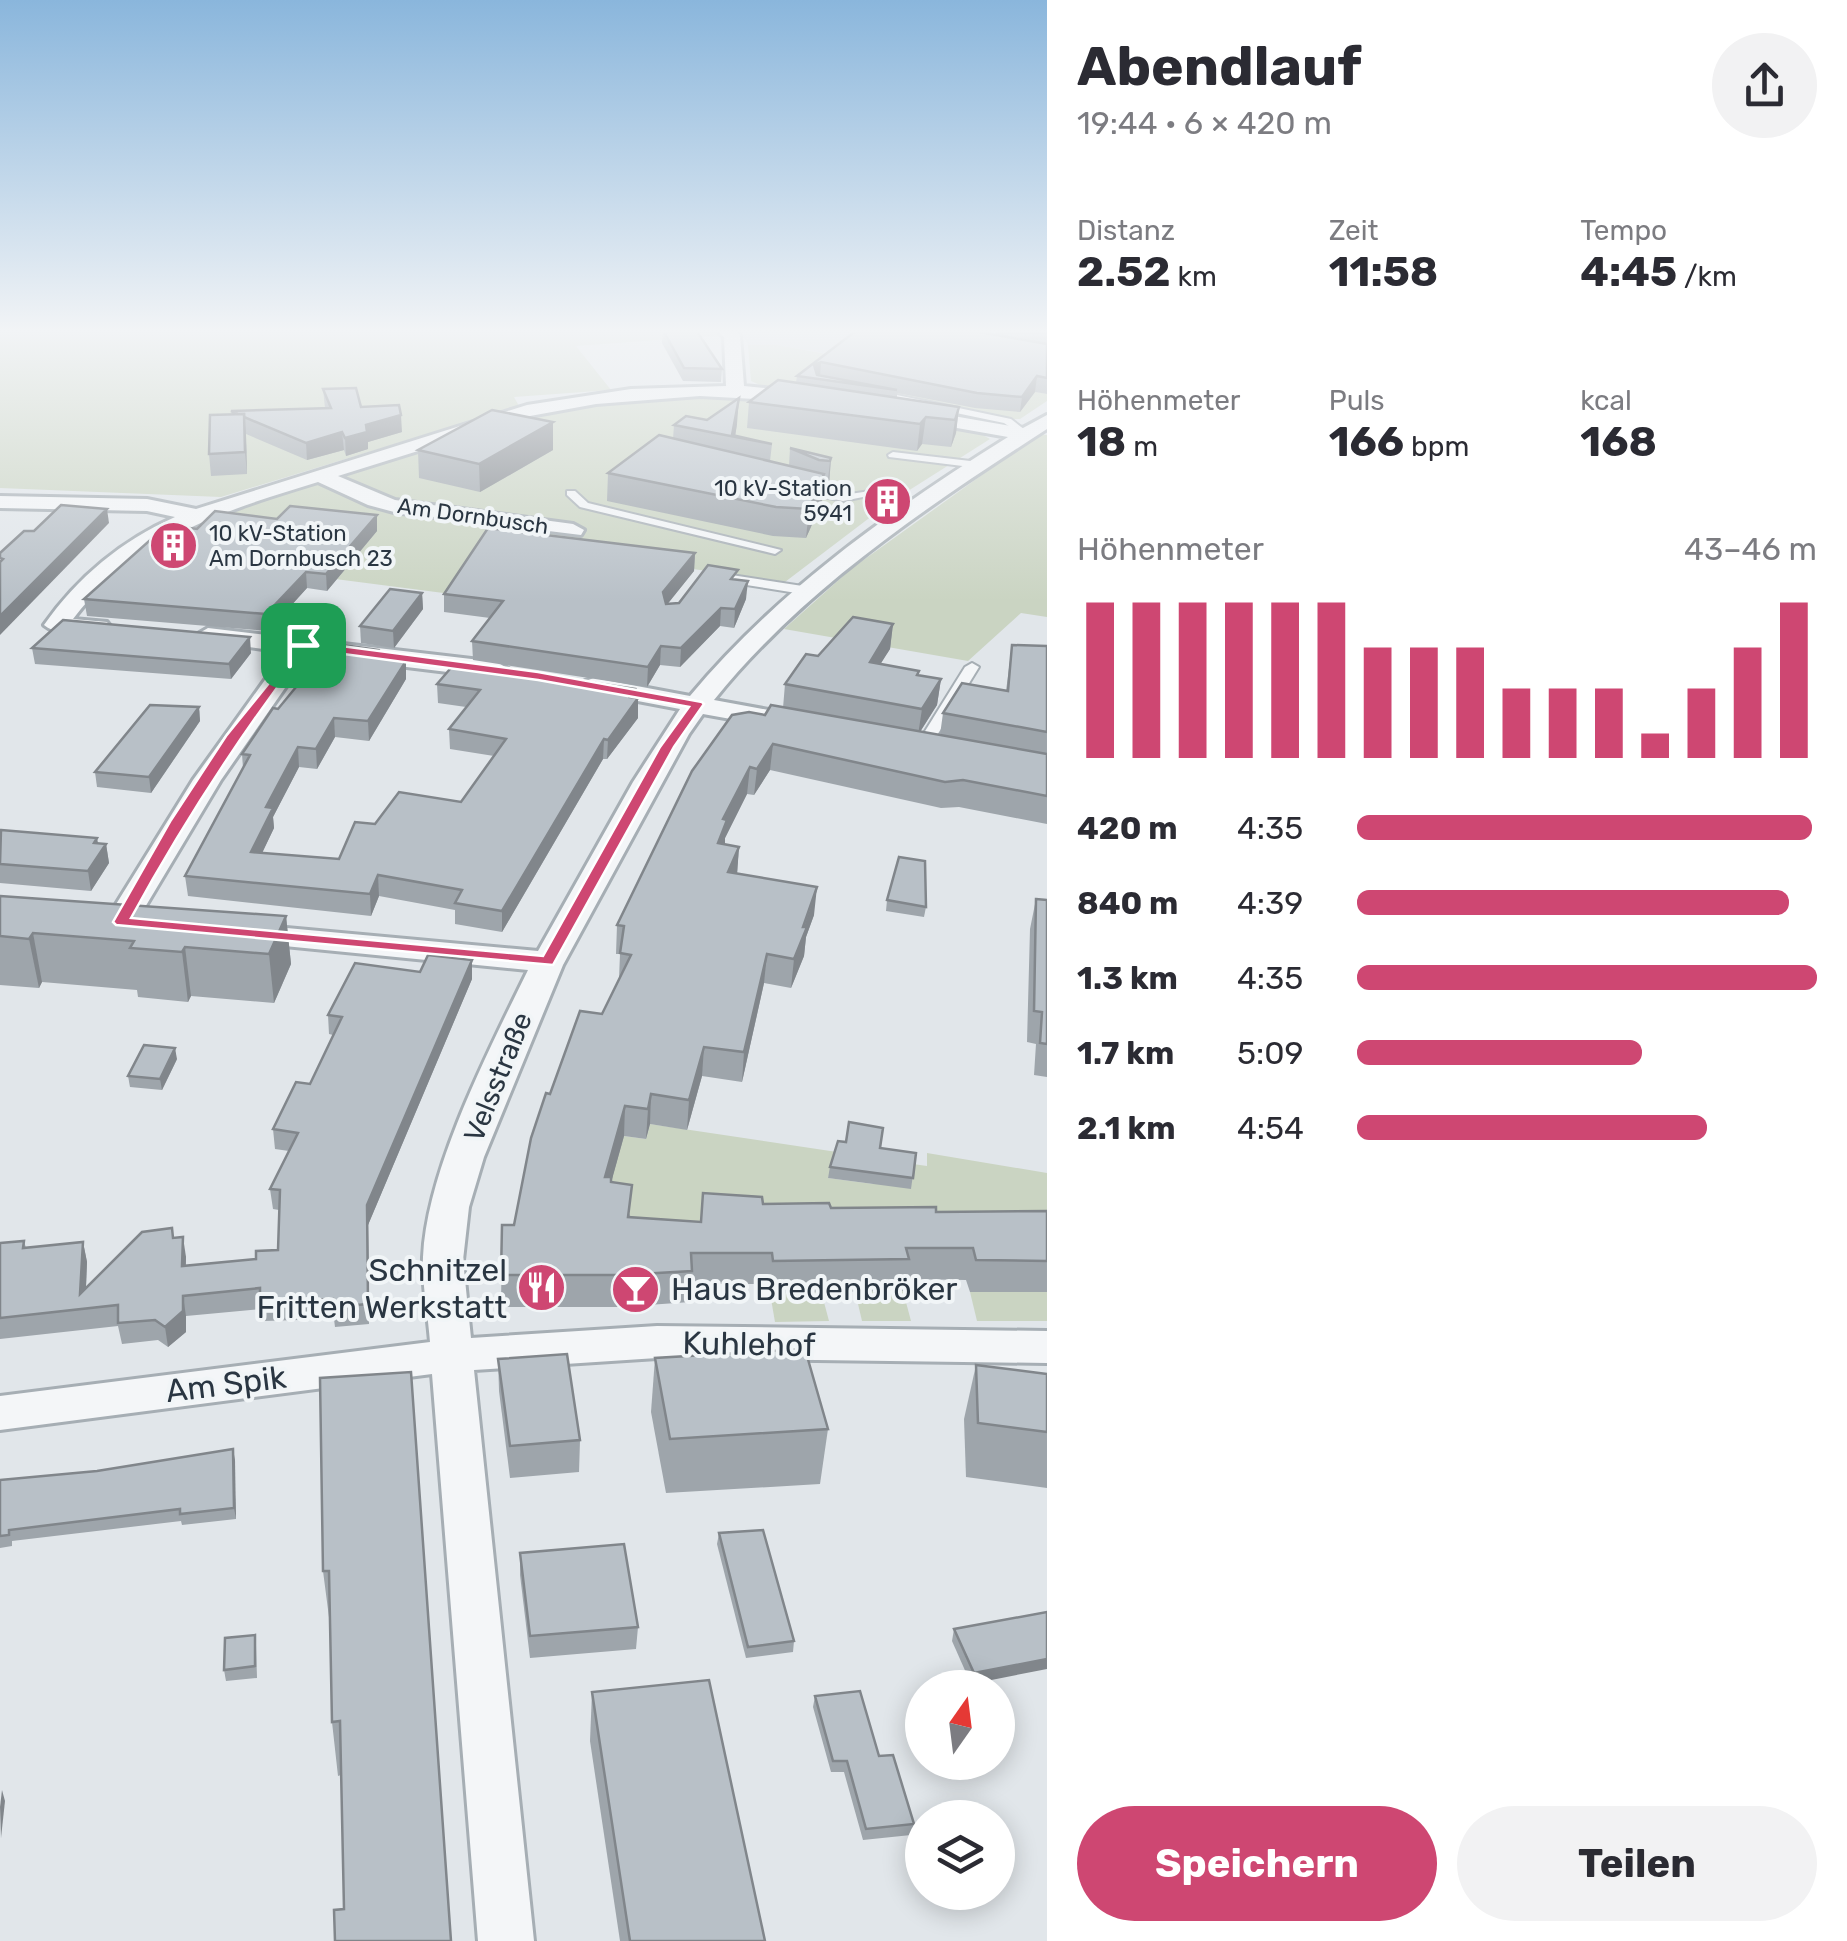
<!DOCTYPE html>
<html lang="de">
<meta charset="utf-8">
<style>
body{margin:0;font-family:Rubik,sans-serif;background:#f2f2f3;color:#2b2b33;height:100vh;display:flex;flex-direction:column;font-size:38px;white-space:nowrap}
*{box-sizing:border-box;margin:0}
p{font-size:32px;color:#7c7c81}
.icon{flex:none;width:55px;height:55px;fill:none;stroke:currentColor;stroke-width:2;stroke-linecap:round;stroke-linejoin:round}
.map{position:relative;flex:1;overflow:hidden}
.details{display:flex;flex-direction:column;background:#fff;width:800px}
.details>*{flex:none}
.needle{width:65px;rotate:14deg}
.fabs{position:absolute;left:905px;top:1670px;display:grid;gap:20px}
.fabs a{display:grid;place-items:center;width:110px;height:110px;border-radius:50%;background:#fff;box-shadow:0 5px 25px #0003;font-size:50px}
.pin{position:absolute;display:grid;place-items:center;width:85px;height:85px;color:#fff;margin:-42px;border-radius:20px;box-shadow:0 5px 15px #0006}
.round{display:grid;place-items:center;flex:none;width:105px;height:105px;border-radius:52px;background:#f2f2f3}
.head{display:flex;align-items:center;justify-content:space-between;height:170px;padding:0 30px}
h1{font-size:55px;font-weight:700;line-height:75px}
.stats{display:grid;grid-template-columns:repeat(3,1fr);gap:15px;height:170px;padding:10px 30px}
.stats div{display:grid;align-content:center}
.stats b{font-size:42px;font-weight:700}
.stats small{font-size:28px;font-weight:400}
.stats p{font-size:28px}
.chart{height:280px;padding:20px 30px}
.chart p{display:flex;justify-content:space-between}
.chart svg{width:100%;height:180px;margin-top:10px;stroke:#ce4772;stroke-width:6}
.button{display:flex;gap:20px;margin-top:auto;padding:20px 30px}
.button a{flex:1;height:115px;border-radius:60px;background:#ce4772;color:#fff;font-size:40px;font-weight:700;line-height:115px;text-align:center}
.button a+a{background:#f2f2f3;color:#2b2b33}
ul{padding:0 30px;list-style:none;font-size:32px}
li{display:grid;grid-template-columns:160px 120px 1fr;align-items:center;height:75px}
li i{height:25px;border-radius:12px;background:#ce4772}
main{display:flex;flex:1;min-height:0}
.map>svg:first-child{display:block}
.built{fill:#cfd6dc}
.green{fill:#cad4c2}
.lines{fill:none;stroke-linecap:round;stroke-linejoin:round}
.service-casing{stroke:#a6aeb4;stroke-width:4}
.minor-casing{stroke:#a6aeb4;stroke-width:6}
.service{fill:#f4f6f8;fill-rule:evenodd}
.minor{fill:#f4f6f8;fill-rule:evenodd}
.wall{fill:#9ea5ab}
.shaded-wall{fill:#81868b}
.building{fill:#b8c0c7;stroke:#81868b;stroke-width:2.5}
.route{fill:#ce4772;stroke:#fff;stroke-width:2.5;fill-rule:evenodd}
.labels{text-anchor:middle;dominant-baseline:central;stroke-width:8;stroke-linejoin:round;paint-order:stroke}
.far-poi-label{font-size:22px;fill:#2a3642;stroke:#f1f5f7;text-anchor:end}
.far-street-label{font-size:22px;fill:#2a3642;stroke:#f1f5f7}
.street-label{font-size:28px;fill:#2a3642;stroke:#f1f5f7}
.near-poi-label{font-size:32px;fill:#2a3642;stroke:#f1f5f7;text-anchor:end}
.near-street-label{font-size:32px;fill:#2a3642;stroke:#f1f5f7}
</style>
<main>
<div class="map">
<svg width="1047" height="1941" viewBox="0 0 1047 1941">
<rect width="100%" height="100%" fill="#e1e6ea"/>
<path class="built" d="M740 330H875L823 353 777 345H748Z"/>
<g class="green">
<path d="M0 330H717L724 335 576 346 611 390 514 397 519 406 221 497 0 488Z"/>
<path d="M748 345H777L1047 394V401L1020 419 983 420 769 389 751 381Z"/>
<path d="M734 395 974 430 990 439 889 503 785 582 693 569 459 595 250 568 145 548 195 522 540 414C606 399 667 396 734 395Z"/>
<path d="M1039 434 1047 435V617L1021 613 968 661 784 629 851 569Z"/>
<path d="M650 1124 837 1152 828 1178 873 1184 878 1159 927 1166V1153L1047 1173V1231L700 1253 573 1194 624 1136 646 1139Z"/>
<path d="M821 1291 829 1321 775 1322 770 1293Z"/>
<path d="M855 1291H903L911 1321H862Z"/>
<path d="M970 1292H1047V1321H977Z"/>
</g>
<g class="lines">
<defs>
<g id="service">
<path d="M873 390 1011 419 1030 434 1025 437 1004 423 870 395V391Z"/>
<path d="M893 452 979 462 984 465 979 468 889 457 888 455Z"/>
<path d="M800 486 843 495 877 490 883 493 843 501 796 491 794 489Z"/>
<path d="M567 491H575L588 503 781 550 775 554 580 507 567 495Z"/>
<path d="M725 574 809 587 815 591 809 595 721 581 719 578Z"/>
<path d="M972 663 979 667 928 750H918L916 747 922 736 965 667Z"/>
</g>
<g id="minor">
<path d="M717 330H735L740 336 744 386 805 392 814 398 811 402 700 396 596 404 530 416 338 476 395 500 573 524 584 530 581 535 394 512 368 505 318 482C226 510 133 539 73 619L107 622 111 627 107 632C90 636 58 637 44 625 78 577 121 541 175 517L147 511 0 508V496L147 499 196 509 527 405 631 389 726 386 724 337Z"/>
<path d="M913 409 1023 428 1047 415V429C928 506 804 588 714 700L796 715 800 721 796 727 787 729 703 714 689 734 563 965 484 1157 469 1207 463 1260 471 1338 657 1326 1047 1331V1363L657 1358 474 1370 534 1941H478L432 1374 0 1430V1396L430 1342C428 1314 422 1285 423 1257 427 1169 489 1050 528 970L244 942 233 940 228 933 233 926 244 924 538 951 633 782 680 709 585 691 581 686 585 681 594 678 690 696C778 590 893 509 1008 437L906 419 904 415Z"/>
<path d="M208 628 497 662 510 670 497 678 308 655 221 780 132 929H110L105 922 193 780 285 652 199 640 196 635Z"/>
</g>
</defs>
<use href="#service" class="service-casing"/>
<use href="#minor" class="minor-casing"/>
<use href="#service" class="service"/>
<use href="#minor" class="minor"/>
</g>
<g class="wall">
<path d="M663 330 722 369 721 382 683 381 662 343Z"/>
<path d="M857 330 995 335 996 330H1047V394L1035 392 1020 412 975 408 897 393V397L959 407 956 433 951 447 922 444 917 451 747 428 749 402 796 383 797 376Z"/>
<path d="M323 389 361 407 402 432 368 442V449L346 456 344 450 307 460 246 434 247 474 211 476 209 454 232 414 231 411 325 408Z"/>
<path d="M553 422V450L480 492 419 478 418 450Z"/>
<path d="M737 424 735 436 772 444 770 461 789 466 790 448 831 458 829 485 827 489 823 488 822 502 806 538 773 536 607 501 608 473 673 439 674 425Z"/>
<path d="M377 515V531L327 591 307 588 268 631 87 616 84 599 197 529 277 519Z"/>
<path d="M695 553 694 571 667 604 679 603 737 580 746 599 734 628 720 626 680 667 660 665 647 687 473 660 472 641 490 618 444 612V594Z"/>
<path d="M422 593 423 609 394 648 361 643 360 626Z"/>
<path d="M893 624 890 649 880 664 919 671 918 675 941 679 937 705 920 732 940 735 943 713 1006 691 1012 645 1047 646V824L959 807 941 808 770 770 754 795 747 794 725 838V844L739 847 737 873 814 915 806 937 804 956 791 988 764 983 742 1082 702 1076 687 1130 650 1124 646 1139 624 1136 611 1182 631 1217 700 1222 763 1204 936 1212 1047 1211V1292H970L966 1280 905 1279 903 1291 770 1293 768 1284H691L690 1302 620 1307H501L502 1225H514L550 1094 602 1014 619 979 620 954H616L617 925 765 715 783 708 785 684 818 656Z"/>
<path d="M32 648 251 653 231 679 35 664Z"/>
<path d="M378 650V657L406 661V679L369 741 335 737 317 769 299 767 273 817 274 828 262 853 339 859 375 824 461 802 494 756 450 749 449 729 466 707 438 703 437 684 635 689 638 718 607 759H603L502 932 455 924V910L379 896 371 916 188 896 185 876 243 768 242 754 278 709 335 654Z"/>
<path d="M199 707 200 721 151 793 97 787 95 772Z"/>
<path d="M0 831 106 844 109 863 91 891 0 883Z"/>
<path d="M0 896 286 916 291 964 274 1003 191 996 188 1002 138 997 137 990 42 982 39 988 0 985Z"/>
<path d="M1036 899 1047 900V1077L1034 1075 1036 1044 1027 1042 1030 929Z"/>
<path d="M887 900 926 907 924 917 886 911Z"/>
<path d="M472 960V979L368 1225 369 1324 335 1327 334 1319 263 1321 261 1309 186 1316V1332L168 1347 158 1340 122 1344 118 1326 0 1339V1243L24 1241 26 1248 83 1242 87 1262 86 1288 174 1238 186 1257V1266L256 1259 278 1250 279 1210 273 1209 270 1189 289 1151 275 1149 273 1129 310 1084 333 1035 329 1034 328 1015 420 972Z"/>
<path d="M177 1059 162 1090 130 1087 128 1076Z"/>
<path d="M880 1148 916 1153 911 1189 828 1178 830 1167Z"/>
<path d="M655 1358 828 1429 820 1484 666 1493 651 1412Z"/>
<path d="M498 1359 580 1440 579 1472 510 1478 499 1391Z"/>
<path d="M976 1365 1047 1374V1488L966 1477 964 1419Z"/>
<path d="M320 1378 451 1941 344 1909 341 1775 338 1776 332 1722 330 1625 323 1571Z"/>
<path d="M233 1449 236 1519 182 1525 181 1521 12 1541V1546L0 1548V1480L97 1471Z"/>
<path d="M719 1533 794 1641 793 1652 746 1658 717 1544Z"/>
<path d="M520 1553 638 1627 636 1649 530 1658 520 1575Z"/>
<path d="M1047 1612 971 1684 952 1641 954 1629Z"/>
<path d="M256 1646 257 1678 226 1681 224 1670Z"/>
<path d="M592 1692 765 1941H620L590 1741Z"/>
<path d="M815 1696 914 1824 911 1835 863 1840 844 1772H831L813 1707Z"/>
</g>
<g class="shaded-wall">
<path d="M821 362 820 377 817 378 814 365Z"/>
<path d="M1037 376 1035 392 1020 412 1022 397Z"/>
<path d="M739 398 737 424 735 437 732 436Z"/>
<path d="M959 407 956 433 951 447 955 420Z"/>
<path d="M244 414 246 435 247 474 245 452Z"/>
<path d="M401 415 402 432 368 442V449L346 456 345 438 366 425Z"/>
<path d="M926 417 922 444 917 451 920 424Z"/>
<path d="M553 422V450L480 492 479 464Z"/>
<path d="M342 432 344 450 307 460 306 443Z"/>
<path d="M831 458 829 485 827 489 830 461Z"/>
<path d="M824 474 822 502 806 538 809 509Z"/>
<path d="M107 509 109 523 0 635V616Z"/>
<path d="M377 515V531L327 591 326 574Z"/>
<path d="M695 553 694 571 662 611 663 592Z"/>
<path d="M306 572 307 588 268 631 266 614Z"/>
<path d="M748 581 746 599 734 628 735 609Z"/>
<path d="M422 593 423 609 394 648 393 631Z"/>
<path d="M721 608 720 626 680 667 681 648Z"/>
<path d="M893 624 890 649 866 687 870 662Z"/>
<path d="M250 637 251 653 231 679 229 664Z"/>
<path d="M661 646 660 665 647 687 648 667Z"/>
<path d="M406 661V679L369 741 368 721Z"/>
<path d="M941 679 937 705 918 735 922 709Z"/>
<path d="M635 689 634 704 638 698V718L607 759 608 740Z"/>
<path d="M199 707 200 721 151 793 149 777Z"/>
<path d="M334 718 335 737 317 769 316 749Z"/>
<path d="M604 739 603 759 502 932V911Z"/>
<path d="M773 744 770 770 754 795 757 769Z"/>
<path d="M298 747 299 767 273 817 274 828 253 872 251 852 266 807Z"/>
<path d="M750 767 747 794 725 838V848L718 843 723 819Z"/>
<path d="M97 838 100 853 106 844 109 863 91 891 88 871 94 843Z"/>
<path d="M739 847 737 875 728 872Z"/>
<path d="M378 875 379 896 371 916 370 894Z"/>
<path d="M817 887 814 915 806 937 804 956 791 988 794 959Z"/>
<path d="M286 916 291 964 274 1003 269 954Z"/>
<path d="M33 933 42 982 39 988 29 939Z"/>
<path d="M185 947 191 996 188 1002 182 952Z"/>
<path d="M767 954 764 983 742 1082 744 1052Z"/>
<path d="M472 960V979L368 1225 369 1324 367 1205Z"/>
<path d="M704 1047 702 1076 687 1130 689 1100Z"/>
<path d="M175 1048 177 1059 162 1090 160 1079Z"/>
<path d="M651 1094 650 1124 646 1139 648 1109Z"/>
<path d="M625 1106 624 1136 611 1183 605 1177Z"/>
<path d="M183 1237 186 1257 185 1286 182 1266Z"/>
<path d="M83 1242 87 1262 85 1309 80 1294Z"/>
<path d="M183 1296 186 1316V1332L168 1347 165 1327Z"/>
<path d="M233 1449 235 1460 236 1519 234 1508Z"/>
<path d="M1047 1659V1669L971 1684 974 1673Z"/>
<path d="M2 1790 5 1801 1 1838 0 1807Z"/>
</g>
<g class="building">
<path d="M663 330H696L722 369 684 368Z"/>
<path d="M857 330H968L1047 344V378L1037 376 1022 397 977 393 821 362 814 365 817 375 897 390 797 376Z"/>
<path d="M778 380 959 407 955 420 926 417 920 424 749 402Z"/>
<path d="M356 388 361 407 399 405 401 415 366 425 367 432 345 438 342 432 306 443 244 417V414H238L231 411 331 408 323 389Z"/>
<path d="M739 398 732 435 772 444 674 425 686 416 707 420Z"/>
<path d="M492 410 553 422 479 464 418 450Z"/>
<path d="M244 414 245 452 209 454 210 415Z"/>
<path d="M659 435 824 474 809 509 776 507 608 473Z"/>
<path d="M790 448 831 458 830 461 819 460Z"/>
<path d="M61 505 107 509 0 616V562L3 559 0 558V553L24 531H34Z"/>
<path d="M290 506 377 515 326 574 306 572 266 614 84 599 167 525 197 529 215 511 277 519Z"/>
<path d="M488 528 695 553 663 592 666 604 679 603 708 565 738 570 731 579 748 581 735 609 721 608 681 648 661 646 648 667 472 641 503 601 444 594Z"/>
<path d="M390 589 422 593 393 631 360 626Z"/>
<path d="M853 617 893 624 870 662 919 671 917 675 941 679 922 709 785 684 806 654 818 656Z"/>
<path d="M63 620 250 637 229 664 32 648Z"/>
<path d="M343 645 378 650 373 656 406 661 368 721 334 718 316 749 298 747 266 807 273 808 251 852 339 859 355 822 375 824 399 792 461 802 506 739 449 729 480 690 437 684 456 662 635 689 630 697 638 698 608 740 604 739 502 911 455 903 462 890 378 875 370 894 185 876 250 755 242 754 273 708 278 709 324 653 335 654Z"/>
<path d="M1012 645 1047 646V732L943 713 962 683 1008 691Z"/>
<path d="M150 705 199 707 149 777 95 772Z"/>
<path d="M771 705 1047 754V796L963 780 945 782 773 744 757 769 750 767 723 819 727 820 718 843 739 847 728 872 817 887 803 927H807L794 959 767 954 744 1052 704 1047 689 1100 651 1094 648 1109 625 1106 605 1177H611V1182L632 1185 628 1217 701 1222 703 1193 762 1197 763 1204 829 1203 831 1208 936 1207V1212L1047 1211V1261L976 1260 973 1248H906L909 1259 773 1261 772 1253H691L692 1271 622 1275H501L502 1225H514L531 1138 546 1093 550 1094 580 1011 602 1014 631 955 620 953 624 926 617 925 692 771 732 715 749 712 765 715Z"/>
<path d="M1 830 97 838 94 843 106 844 88 871 0 864Z"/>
<path d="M899 857 925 861 926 907 887 900Z"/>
<path d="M0 896 286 916 269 954 185 947 182 952 130 948 134 941 33 933 29 939 0 936Z"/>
<path d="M1036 899 1047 900V1044L1040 1043 1042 1012 1034 1011Z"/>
<path d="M428 955 472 960 367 1205 368 1304 333 1307V1299L260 1301V1288L183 1296V1311L165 1327 155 1320 118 1323V1305L0 1318V1243L24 1241 23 1248 83 1242 80 1294 142 1232 172 1228 173 1238 183 1237 182 1266 256 1259V1251L278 1250 280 1190 270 1189 298 1133 273 1129 296 1082 310 1084 342 1017 328 1015 355 963 420 972Z"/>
<path d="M144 1045 175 1048 160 1079 128 1076Z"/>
<path d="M849 1122 883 1128 880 1148 916 1153 913 1178 830 1167 838 1141 846 1142Z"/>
<path d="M805 1349 828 1429 670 1439 655 1358Z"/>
<path d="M567 1354 580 1440 510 1446 498 1359Z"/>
<path d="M976 1365 1047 1374V1432L978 1423Z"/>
<path d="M411 1372 451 1941H335L334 1910 344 1909 340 1721 332 1722 329 1571H323L320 1378Z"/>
<path d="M233 1449 234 1508 180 1514V1509L9 1530V1535L0 1536V1480L97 1471Z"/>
<path d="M763 1530 794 1641 748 1647 719 1533Z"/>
<path d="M624 1544 638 1627 530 1636 520 1553Z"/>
<path d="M1047 1612V1659L974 1673 954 1629Z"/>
<path d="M255 1635V1666L224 1670 225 1638Z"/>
<path d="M709 1680 765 1941H630L592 1692Z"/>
<path d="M860 1691 879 1756 893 1755 914 1824 866 1829 847 1761H833L815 1696Z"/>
</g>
<linearGradient id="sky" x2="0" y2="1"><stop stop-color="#8ab6dc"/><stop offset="0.55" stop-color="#f2f4f6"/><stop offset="1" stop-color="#f2f4f6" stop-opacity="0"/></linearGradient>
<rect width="1047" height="602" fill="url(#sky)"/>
<path class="route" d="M303 641 538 672 702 702 704 704 674 747 553 965 116 925 113 922 171 820 226 736ZM306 649 538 680 689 707 660 747 543 956 131 918C183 823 240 735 306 649Z"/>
<defs>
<symbol id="building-disc" viewBox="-11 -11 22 22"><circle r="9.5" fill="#ce4772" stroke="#f1f5f7"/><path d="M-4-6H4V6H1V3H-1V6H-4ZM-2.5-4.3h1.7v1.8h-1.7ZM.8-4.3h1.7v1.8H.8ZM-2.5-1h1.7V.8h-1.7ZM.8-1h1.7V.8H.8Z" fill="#fff"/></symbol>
<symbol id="restaurant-disc" viewBox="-11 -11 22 22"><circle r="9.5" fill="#ce4772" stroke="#f1f5f7"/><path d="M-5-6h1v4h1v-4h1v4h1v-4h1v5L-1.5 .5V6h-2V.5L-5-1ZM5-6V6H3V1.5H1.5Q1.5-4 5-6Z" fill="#fff"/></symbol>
<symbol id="bar-disc" viewBox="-11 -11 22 22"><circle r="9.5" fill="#ce4772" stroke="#f1f5f7"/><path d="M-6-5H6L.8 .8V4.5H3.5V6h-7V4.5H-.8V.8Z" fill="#fff"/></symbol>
</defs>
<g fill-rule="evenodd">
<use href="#building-disc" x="860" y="474" width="55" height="55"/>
<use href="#building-disc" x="146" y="518" width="55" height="55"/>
<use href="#restaurant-disc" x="514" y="1260" width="55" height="55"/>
<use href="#bar-disc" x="608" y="1262" width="55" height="55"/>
</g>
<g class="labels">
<g class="far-poi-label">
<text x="852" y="488">10 kV-Station<tspan x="852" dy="25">5941</tspan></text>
<text x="209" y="533" text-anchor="start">10 kV-Station<tspan x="209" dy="25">Am Dornbusch 23</tspan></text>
</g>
<g class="far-street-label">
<text transform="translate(473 516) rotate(8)">Am Dornbusch</text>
</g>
<g class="street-label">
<text transform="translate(498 1077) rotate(-68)">Velsstraße</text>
</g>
<g class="near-poi-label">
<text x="507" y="1270">Schnitzel<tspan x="507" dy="37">Fritten Werkstatt</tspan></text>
<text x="671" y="1289" text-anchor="start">Haus Bredenbröker</text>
</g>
<g class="near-street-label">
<text transform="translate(749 1344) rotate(1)">Kuhlehof</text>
<text transform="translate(226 1384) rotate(-7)">Am Spik</text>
</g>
</g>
</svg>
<div class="fabs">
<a><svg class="needle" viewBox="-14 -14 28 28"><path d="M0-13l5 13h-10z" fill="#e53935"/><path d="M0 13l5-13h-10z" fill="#7c7c81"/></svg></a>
<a><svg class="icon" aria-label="layers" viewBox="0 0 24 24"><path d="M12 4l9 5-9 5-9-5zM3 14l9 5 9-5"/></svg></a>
</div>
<div class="pin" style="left:303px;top:645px;background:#1e9e55"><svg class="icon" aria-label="arrive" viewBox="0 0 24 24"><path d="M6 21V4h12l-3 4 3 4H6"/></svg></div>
</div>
<section class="details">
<div class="head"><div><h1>Abendlauf</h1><p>19:44 · 6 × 420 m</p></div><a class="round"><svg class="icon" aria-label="share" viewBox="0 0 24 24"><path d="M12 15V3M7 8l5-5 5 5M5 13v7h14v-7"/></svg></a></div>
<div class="stats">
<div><p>Distanz</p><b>2.52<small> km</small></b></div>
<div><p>Zeit</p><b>11:58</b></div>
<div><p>Tempo</p><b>4:45<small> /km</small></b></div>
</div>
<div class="stats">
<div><p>Höhenmeter</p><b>18<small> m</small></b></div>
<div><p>Puls</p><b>166<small> bpm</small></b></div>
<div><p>kcal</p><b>168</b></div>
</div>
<div class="chart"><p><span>Höhenmeter</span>43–46 m</p>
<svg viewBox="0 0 160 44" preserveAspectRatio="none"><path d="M5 44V6M15 44V6M25 44V6M35 44V6M45 44V6M55 44V6M65 44V17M75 44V17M85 44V17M95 44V27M105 44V27M115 44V27M125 44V38M135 44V27M145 44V17M155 44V6"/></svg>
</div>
<ul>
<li><b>420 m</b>4:35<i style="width:99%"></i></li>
<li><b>840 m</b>4:39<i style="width:94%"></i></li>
<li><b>1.3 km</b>4:35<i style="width:100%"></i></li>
<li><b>1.7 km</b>5:09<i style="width:62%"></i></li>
<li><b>2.1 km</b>4:54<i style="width:76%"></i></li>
</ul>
<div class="button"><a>Speichern</a><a>Teilen</a></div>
</section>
</main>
